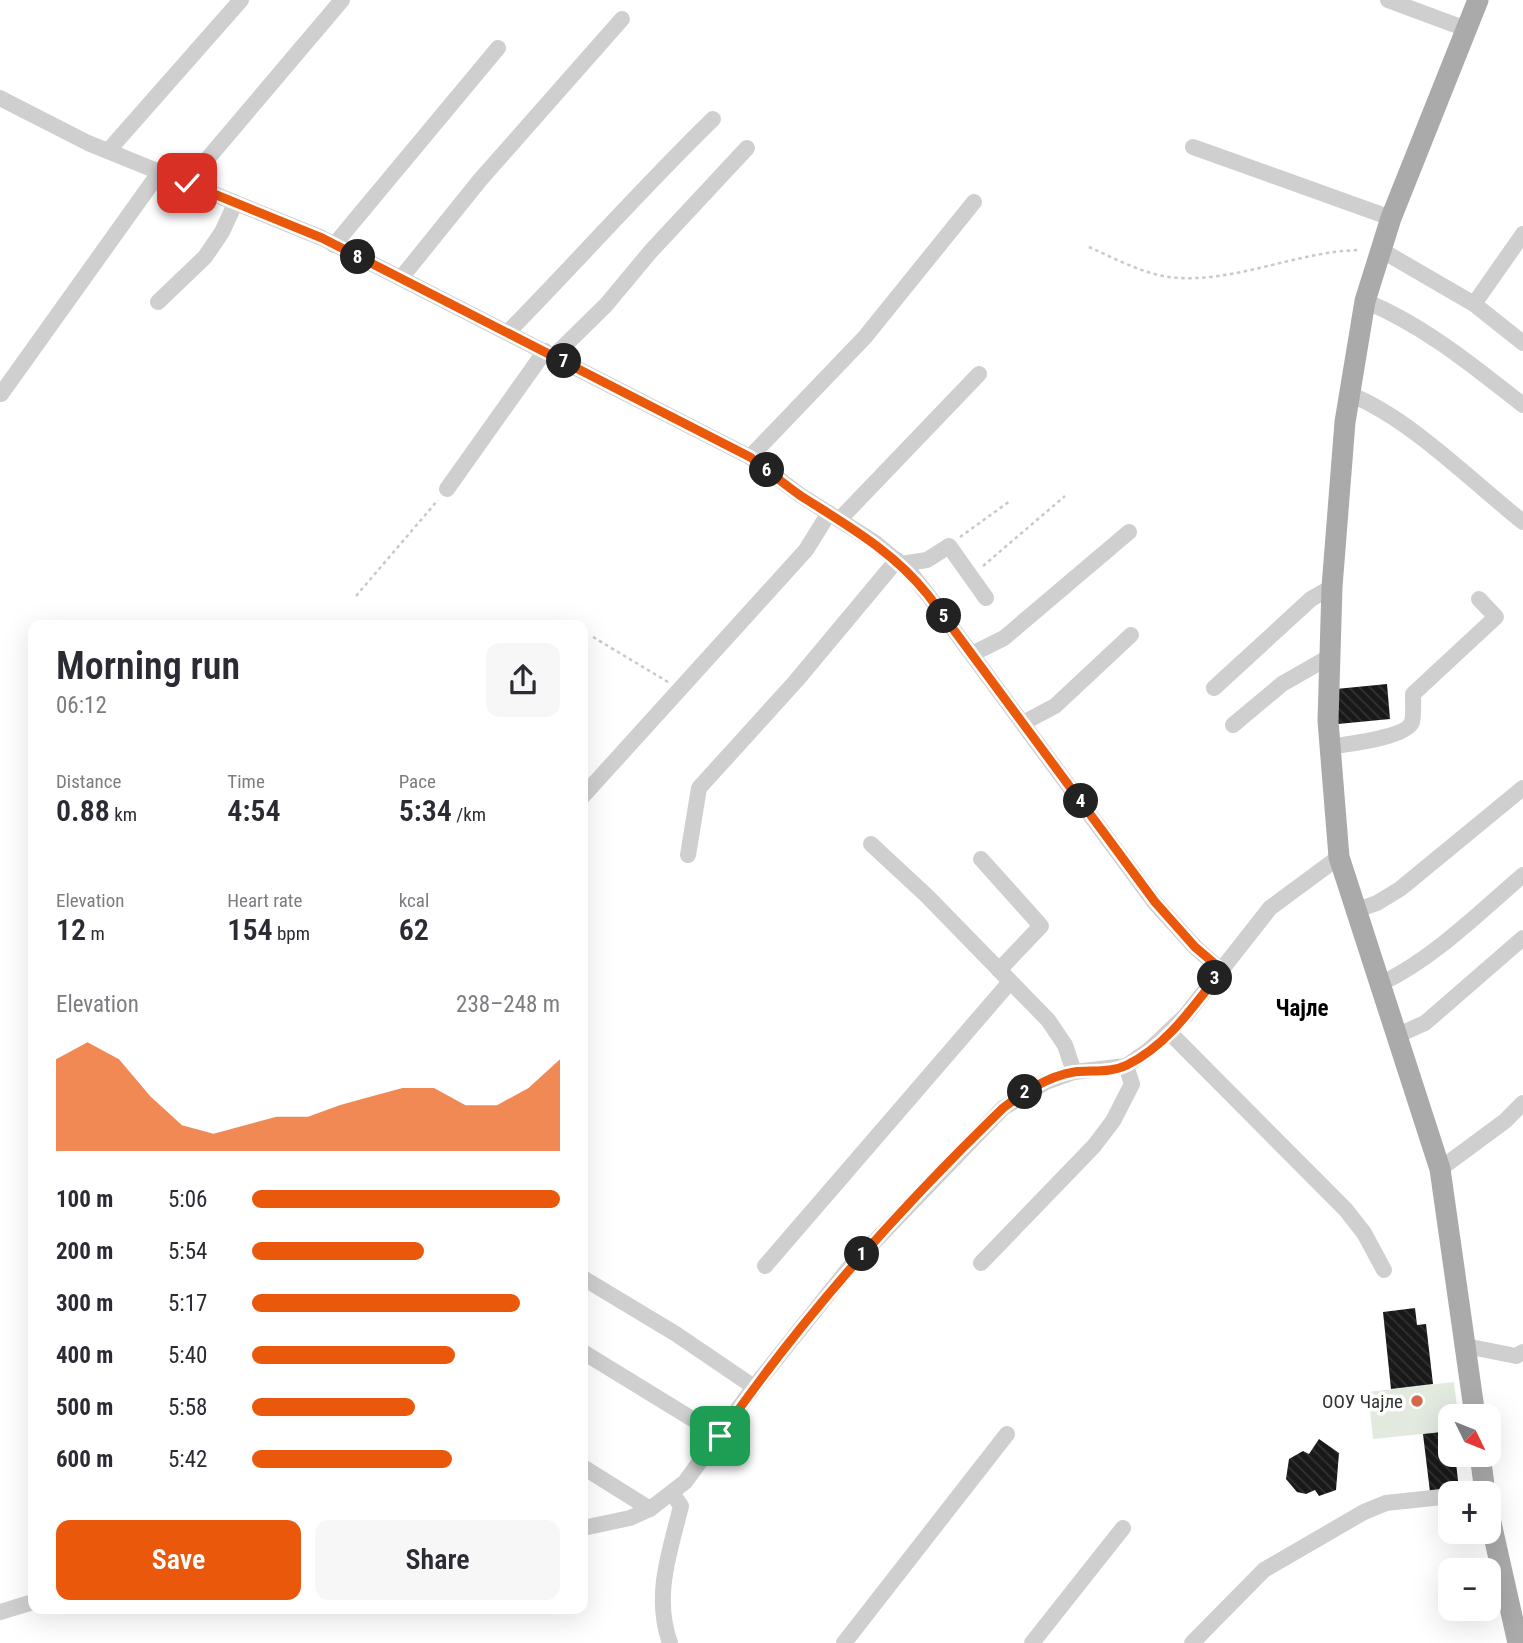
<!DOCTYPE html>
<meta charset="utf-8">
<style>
body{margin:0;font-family:"Roboto Condensed",sans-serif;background:#f7f7f7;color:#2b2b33;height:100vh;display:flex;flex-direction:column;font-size:26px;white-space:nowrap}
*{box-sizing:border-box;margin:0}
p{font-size:23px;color:#7c7c81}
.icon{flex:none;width:38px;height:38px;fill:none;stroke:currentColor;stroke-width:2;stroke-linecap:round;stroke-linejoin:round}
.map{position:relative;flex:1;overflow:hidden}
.sheet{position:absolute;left:28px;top:620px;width:560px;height:994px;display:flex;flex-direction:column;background:#fff;border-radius:14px;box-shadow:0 7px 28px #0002}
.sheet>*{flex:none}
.needle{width:46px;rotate:133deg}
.controls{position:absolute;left:1438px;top:1404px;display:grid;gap:14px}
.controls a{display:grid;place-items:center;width:63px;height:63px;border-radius:14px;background:#fff;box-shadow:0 7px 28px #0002;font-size:35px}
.pin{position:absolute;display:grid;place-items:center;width:60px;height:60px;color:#fff;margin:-30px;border-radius:14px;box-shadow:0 4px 10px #0006}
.km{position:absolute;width:35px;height:35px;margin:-18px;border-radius:50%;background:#222;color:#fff;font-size:19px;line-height:35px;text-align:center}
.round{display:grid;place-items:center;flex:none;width:74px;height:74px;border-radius:14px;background:#f7f7f7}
.overview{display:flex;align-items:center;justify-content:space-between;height:119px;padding:0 28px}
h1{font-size:38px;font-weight:600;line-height:52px}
.stats{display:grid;grid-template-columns:repeat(3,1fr);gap:10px;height:119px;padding:7px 28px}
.stats div{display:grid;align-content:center}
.stats b{font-size:30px;font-weight:600}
.stats small{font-size:19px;font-weight:400}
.stats p{font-size:19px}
.chart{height:196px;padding:14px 28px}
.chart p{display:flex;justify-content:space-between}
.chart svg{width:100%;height:126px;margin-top:7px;fill:#ea580c;opacity:.7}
.action{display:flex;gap:14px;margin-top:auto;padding:14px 28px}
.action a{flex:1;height:80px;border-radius:14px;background:#ea580c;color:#fff;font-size:28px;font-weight:600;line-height:80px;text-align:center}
.action a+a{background:#f7f7f7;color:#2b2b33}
ul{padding:0 28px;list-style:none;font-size:23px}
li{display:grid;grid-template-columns:112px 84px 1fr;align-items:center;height:52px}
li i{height:18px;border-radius:9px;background:#ea580c}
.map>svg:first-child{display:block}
.green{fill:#e2eadf}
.building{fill:url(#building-back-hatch)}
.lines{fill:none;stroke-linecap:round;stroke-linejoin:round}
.path{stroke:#c9c9c9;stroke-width:2.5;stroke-dasharray:3.5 3.5;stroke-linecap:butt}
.minor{stroke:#cfcfcf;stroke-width:16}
.major{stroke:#aaa;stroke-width:21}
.route-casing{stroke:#fff;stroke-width:14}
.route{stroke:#ea580c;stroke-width:9}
.poi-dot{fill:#d1684c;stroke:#fff;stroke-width:2.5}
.labels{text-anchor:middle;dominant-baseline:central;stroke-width:7;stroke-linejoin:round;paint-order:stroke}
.poi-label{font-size:19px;fill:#323232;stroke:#fff;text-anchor:end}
.quarter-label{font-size:23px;font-weight:bold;fill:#000;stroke:#fff}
</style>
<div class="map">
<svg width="1523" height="1643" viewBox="0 0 1523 1643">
<defs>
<pattern id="building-back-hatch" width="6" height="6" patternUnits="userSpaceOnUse" patternTransform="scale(1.75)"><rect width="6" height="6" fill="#191919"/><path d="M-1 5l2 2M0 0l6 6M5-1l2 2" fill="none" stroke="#323232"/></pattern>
</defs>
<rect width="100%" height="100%" fill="#fff"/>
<path class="green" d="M1454 1382 1458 1416H1451V1431L1373 1439 1368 1392Z"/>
<g class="building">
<path d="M1387 684 1390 719 1338 724 1336 689Z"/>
<path d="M1415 1308 1417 1325 1426 1324 1433 1384 1391 1389 1383 1312Z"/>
<path d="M1451 1431V1454H1455L1459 1489 1430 1492 1423 1434Z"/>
<path d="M1319 1439 1339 1453 1336 1490 1319 1496 1315 1490 1306 1494 1297 1492 1286 1479 1289 1459 1303 1451 1309 1454Z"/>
</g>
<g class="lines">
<g class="path">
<path d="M1089 247C1114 258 1141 273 1169 277 1231 285 1297 251 1360 250"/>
<path d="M960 537 1010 501"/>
<path d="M983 566 1065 496"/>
<path d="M356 596 438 500"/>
<path d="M593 637 668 682"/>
</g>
<g class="minor">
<path d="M1388 0 1466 29"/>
<path d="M0 98 88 143 322 238 750 457 800 495 874 542 909 571 928 595 1155 903 1195 947 1221 970"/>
<path d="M1193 147 1391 218"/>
<path d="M108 151 241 0"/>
<path d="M187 183 342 0"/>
<path d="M334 245 498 48"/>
<path d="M1381 250 1474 304 1523 343"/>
<path d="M401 278 480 180 622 19"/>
<path d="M1365 301C1425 326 1472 365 1523 405"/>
<path d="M158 302 205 257 222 232 235 204"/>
<path d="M1474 304 1523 234"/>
<path d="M508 332C577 262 642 188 713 119"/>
<path d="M554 356 606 305 651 251 747 148"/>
<path d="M1 394 159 173"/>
<path d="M1349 394C1410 418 1471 481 1523 522"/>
<path d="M750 457 865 337 974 202"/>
<path d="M447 489 545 351"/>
<path d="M840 519 979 374"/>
<path d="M901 564 927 560 949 546 986 598"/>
<path d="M972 654 1004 638 1129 532"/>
<path d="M1214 688 1311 599 1332 587"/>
<path d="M1023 723 1055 706 1131 635"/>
<path d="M1233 725 1282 684 1329 657"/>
<path d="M1329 747C1346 744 1406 738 1412 722 1414 714 1413 702 1413 694L1496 617 1479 599"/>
<path d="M583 796 806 550 829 513"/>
<path d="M871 844 927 896 1048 1020 1065 1045 1074 1072"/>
<path d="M688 855 699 788 796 681 897 560"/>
<path d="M981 859 1041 926 999 970"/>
<path d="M1354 911 1377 903 1400 889 1523 788"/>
<path d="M1380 984C1433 959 1479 913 1523 875"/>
<path d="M1170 1033 1346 1210 1364 1233 1384 1270"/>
<path d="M1396 1036 1425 1023 1523 938"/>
<path d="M1440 1169 1505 1121 1523 1103"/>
<path d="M981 1263 1094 1146 1113 1121 1132 1084 1126 1066"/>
<path d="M765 1266 1010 982"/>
<path d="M583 1278 676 1334 754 1387"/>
<path d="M1466 1346 1516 1356 1523 1352"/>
<path d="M583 1352 720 1436"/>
<path d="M583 1467 650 1509"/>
<path d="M583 1528 630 1518 650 1509 685 1482 754 1387 849 1268 1003 1108 1046 1082 1074 1072 1126 1066 1149 1050 1186 1015 1270 908 1339 857"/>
<path d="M0 1612 33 1602"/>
<path d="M670 1643C653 1595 670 1552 681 1506L672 1493"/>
<path d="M844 1643 1007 1434"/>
<path d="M1032 1643 1123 1528"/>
<path d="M1192 1643 1264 1570 1364 1512 1386 1503 1451 1496"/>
</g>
<g class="major">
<path d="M1475 1416 1440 1169 1339 857 1328 721 1332 587 1345 422 1365 301 1391 218 1478 0"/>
<path d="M1480 1454 1485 1493"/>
<path d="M1489 1514 1518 1643"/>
</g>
</g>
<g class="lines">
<defs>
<path id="route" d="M187 183 322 238 750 457C767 470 784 484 801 496 848 526 893 551 928 595L1155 902 1195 947 1222 970C1195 1004 1168 1045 1127 1065 1111 1073 1092 1070 1074 1072 1048 1076 1023 1093 1003 1108 899 1209 802 1317 720 1436"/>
</defs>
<use href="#route" class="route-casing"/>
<use href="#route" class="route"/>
</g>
<circle class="poi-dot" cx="1417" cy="1401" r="7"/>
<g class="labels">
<g class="poi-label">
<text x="1403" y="1401">ООУ Чајле</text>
</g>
<g class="quarter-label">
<text x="1302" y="1008">Чајле</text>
</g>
</g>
</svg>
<div class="controls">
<a><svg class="needle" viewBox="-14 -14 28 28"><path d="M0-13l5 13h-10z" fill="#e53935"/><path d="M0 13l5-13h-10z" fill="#7c7c81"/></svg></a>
<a>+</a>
<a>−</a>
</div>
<div class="pin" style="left:720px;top:1436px;background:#1e9e55"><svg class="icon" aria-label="arrive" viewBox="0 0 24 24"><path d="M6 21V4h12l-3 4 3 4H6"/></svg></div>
<div class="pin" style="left:187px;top:183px;background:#d93025"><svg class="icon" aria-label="check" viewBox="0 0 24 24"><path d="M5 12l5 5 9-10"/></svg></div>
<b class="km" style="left:862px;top:1254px">1</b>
<b class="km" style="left:1025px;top:1092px">2</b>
<b class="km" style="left:1215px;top:978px">3</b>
<b class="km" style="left:1081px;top:801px">4</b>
<b class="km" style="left:944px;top:616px">5</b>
<b class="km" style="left:767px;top:470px">6</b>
<b class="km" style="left:564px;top:361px">7</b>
<b class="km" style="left:358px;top:257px">8</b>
<section class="sheet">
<div class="overview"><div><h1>Morning run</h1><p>06:12</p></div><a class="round"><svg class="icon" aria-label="share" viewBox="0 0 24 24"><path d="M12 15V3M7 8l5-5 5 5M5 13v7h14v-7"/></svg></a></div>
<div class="stats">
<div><p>Distance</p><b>0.88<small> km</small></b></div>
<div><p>Time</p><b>4:54</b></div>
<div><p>Pace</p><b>5:34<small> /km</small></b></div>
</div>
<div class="stats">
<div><p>Elevation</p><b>12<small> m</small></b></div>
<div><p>Heart rate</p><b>154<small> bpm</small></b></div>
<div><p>kcal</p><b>62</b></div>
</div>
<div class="chart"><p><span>Elevation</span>238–248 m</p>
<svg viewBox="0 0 160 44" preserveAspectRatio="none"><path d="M0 44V12L10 6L20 12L30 25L40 35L50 38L60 35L70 32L80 32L90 28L100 25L110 22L120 22L130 28L140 28L150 22L160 12V44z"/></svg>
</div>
<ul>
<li><b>100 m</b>5:06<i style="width:100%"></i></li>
<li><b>200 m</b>5:54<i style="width:56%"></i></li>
<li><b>300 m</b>5:17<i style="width:87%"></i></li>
<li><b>400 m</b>5:40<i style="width:66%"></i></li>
<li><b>500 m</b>5:58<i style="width:53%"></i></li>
<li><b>600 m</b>5:42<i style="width:65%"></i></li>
</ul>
<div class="action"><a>Save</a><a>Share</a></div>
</section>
</div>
